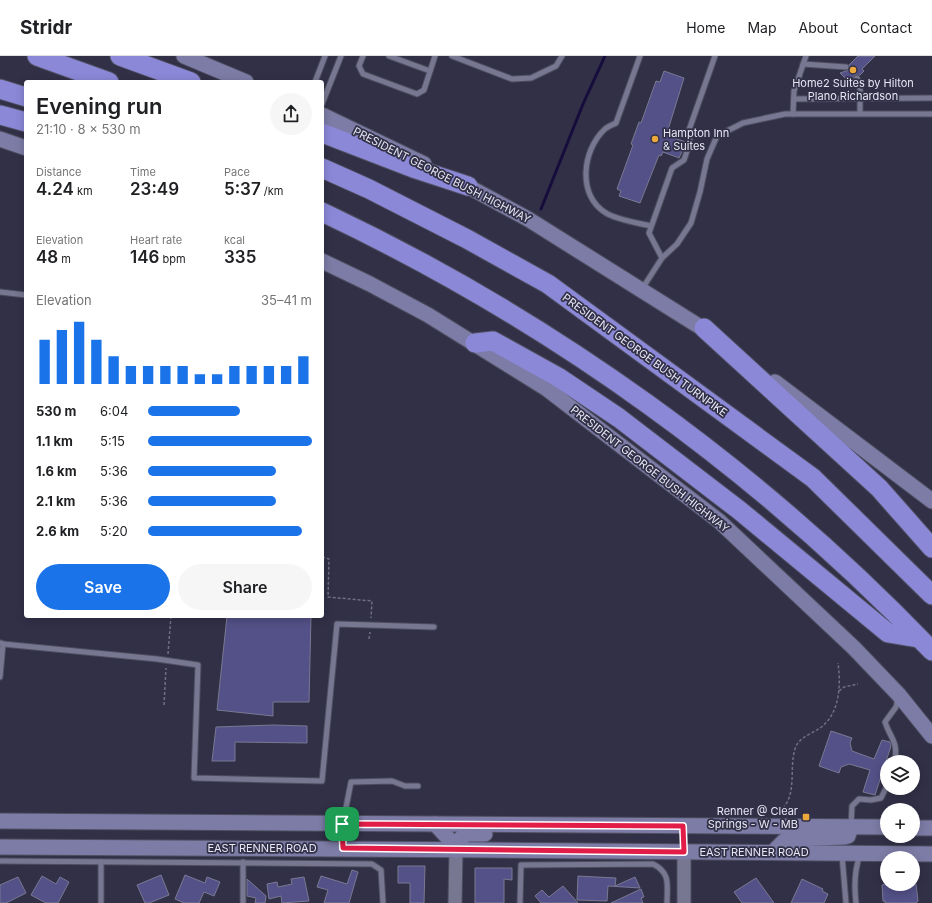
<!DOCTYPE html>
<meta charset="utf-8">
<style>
body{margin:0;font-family:Inter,sans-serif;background:#f6f6f6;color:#202124;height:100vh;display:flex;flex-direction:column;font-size:15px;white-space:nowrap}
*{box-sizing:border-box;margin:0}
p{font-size:13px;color:#757577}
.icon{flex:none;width:22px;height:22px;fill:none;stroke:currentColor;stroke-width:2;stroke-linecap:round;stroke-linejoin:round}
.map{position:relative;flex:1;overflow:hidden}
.drawer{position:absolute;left:24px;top:24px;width:300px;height:538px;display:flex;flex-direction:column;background:#fff;border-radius:4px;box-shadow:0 2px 10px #0003}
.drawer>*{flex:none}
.controls{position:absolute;left:880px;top:699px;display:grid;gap:8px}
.controls a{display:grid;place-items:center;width:40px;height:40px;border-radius:50%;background:#fff;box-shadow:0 2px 10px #0003;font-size:20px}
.pin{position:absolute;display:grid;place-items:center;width:34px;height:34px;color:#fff;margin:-17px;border-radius:8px;box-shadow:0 2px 6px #0006}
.round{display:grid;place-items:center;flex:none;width:42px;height:42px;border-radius:21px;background:#f6f6f6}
.head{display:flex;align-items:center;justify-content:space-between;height:68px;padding:0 12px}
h1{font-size:22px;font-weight:600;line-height:30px}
.metrics{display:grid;grid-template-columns:repeat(3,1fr);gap:6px;height:68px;padding:4px 12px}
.metrics div{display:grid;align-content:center}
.metrics b{font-size:17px;font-weight:600}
.metrics small{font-size:11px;font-weight:400}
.metrics p{font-size:11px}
.chart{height:112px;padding:8px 12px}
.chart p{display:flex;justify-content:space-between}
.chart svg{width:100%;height:72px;margin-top:4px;stroke:#1a73e8;stroke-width:6}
.button{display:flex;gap:8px;margin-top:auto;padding:8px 12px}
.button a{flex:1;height:46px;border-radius:24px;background:#1a73e8;color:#fff;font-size:16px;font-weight:600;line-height:46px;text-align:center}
.button a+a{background:#f6f6f6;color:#202124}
ul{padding:0 12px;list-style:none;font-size:13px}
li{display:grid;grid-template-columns:64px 48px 1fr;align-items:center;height:30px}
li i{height:10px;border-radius:5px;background:#1a73e8}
header{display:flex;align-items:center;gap:24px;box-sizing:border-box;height:56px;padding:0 20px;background:#fff;border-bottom:1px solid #e0e0e0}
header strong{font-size:19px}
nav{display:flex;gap:22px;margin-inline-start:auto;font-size:14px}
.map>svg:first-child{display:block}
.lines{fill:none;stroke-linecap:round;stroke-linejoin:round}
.stream{stroke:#160d3d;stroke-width:3}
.building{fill:#535187;stroke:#797993}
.service-casing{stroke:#4e4e60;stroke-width:7}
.tertiary-casing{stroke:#4e4e60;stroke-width:15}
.secondary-casing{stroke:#4e4e60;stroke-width:17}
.motorway-casing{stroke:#4e4e60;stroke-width:21}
.path{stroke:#706f83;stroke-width:1.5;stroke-dasharray:3 2;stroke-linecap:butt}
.service{stroke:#777791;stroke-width:5}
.tertiary{stroke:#777791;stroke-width:13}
.secondary{stroke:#7d7ca6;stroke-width:15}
.motorway{stroke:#8b88d7;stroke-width:19}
.route-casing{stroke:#fff;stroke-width:8}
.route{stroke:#e11d48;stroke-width:5}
.poi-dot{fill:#eda83b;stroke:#313047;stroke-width:1.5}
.labels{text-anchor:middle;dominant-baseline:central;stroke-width:3.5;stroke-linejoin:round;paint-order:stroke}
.poi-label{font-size:11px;fill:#e6e6f5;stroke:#313047}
.street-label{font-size:11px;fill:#e6e6f5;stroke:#313047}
</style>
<header>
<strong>Stridr</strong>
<nav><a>Home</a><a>Map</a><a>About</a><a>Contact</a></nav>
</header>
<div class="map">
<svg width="932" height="847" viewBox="0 0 932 847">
<rect width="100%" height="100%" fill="#313047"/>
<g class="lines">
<path class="stream" d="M541 153 583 48 605 0"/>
</g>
<g class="building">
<path d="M858 0H875L862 13 864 15 860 19H854V25L851 28 840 17 849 14V9Z"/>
<path d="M664 15 684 22 667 77 669 78 668 80 686 86 679 102 663 96 661 100 659 99 640 147 619 140 621 135 617 133 633 89 631 88 639 66 641 67 656 25 660 26Z"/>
<path d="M227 560H311L309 646H273V660L217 654Z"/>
<path d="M273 669 307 670V687L235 686V705H212L216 671Z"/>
<path d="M831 675 852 682 850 687 852 695 874 703 882 684 890 686 891 690 875 739 863 736 870 714 849 708 841 711 839 717 819 710Z"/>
<path d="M398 810H425L424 847H410V827H398Z"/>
<path d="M475 812H512V824L504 823V847H475Z"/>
<path d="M352 814 358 816 349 847H324L328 834 317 831 321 820 347 828Z"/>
<path d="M161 819 169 839 149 847H145L137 829Z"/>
<path d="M185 819 205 827 207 821 220 826 214 840 204 836 199 847H184L175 843Z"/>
<path d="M42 820 56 828 60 821 69 826 58 847H46L31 839Z"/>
<path d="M578 820 616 822 615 830 635 821 640 832 608 830 607 845 577 844Z"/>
<path d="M18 821 26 837 6 847H0V829Z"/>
<path d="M304 821 309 845 282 847 281 840 269 843 267 828 277 826 278 831 292 828 291 823Z"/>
<path d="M756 822 774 847H742L734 836Z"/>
<path d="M247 823 266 840 265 847H255L256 842 247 840Z"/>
<path d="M802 823 823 833 822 835 828 838 824 847H791Z"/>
<path d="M885 828H916L918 845 916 847H885V845H883L882 829Z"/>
<path d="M563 830 578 847H541L535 840 542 834 549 841Z"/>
<path d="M641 833 644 841 641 842 643 847H611Z"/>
</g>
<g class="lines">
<defs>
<g id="service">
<path d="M363 0 359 10 363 18 417 38 424 34 435 0"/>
<path d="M389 0 430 15"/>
<path d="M452 0 512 23 531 22 556 10 562 0"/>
<path d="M640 0 616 67C612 69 607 71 605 73 582 94 577 140 606 157 617 164 639 167 651 170"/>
<path d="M803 8 846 11"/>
<path d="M857 22 860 29V57"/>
<path d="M315 26 325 0"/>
<path d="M794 43 932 42"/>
<path d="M322 48 341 0"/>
<path d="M793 58 794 35 806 0"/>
<path d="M662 202 677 188 691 167 700 136 707 103 717 80 743 67 785 58H932"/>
<path d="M642 233 662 202 649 177 672 112 684 104 690 86 689 74 715 0"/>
<path d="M0 236 26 239"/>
<path d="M3 588 157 603 198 609 194 722 322 725 337 568 434 571"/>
<path d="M0 621 3 588 1 587"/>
<path d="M895 706C898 684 891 684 885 666L896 651 898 642"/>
<path d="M343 767 351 726 392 725 405 730H418"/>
<path d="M851 770 852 750 859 743 871 744 881 742 887 730"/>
<path d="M842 799 846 847"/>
<path d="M0 805 372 808 381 814 383 847"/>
<path d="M101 847V806"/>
<path d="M243 847V806"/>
<path d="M520 847 521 809 653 808C671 817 667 829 667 847"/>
<path d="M856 847C854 830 854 815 860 799"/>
</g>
<g id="tertiary">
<path d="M684 796V847"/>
<path d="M455 847 456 794"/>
</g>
<g id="secondary">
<path d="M184 0 246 26"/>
<path d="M322 59 424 108"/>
<path d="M0 83 26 92"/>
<path d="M458 125 528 163 713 279"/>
<path d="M322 205 370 228 428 259 547 333 719 465 854 592 899 639 932 680"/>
<path d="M775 326 932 445"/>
<path d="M0 765 887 771"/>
<path d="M435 768 448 782 456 794"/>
<path d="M913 772H932"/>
<path d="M0 791C311 792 621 795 932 798"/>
<path d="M456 794 459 784 466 778H485"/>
<path d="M773 796 784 785 789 783 844 781 848 780 851 771"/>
</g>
<g id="motorway">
<path d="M37 0 109 26"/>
<path d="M120 0 191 26"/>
<path d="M0 33 26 41"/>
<path d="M0 59 26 66"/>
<path d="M322 77 413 112 468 130"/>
<path d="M322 112 369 133 467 183 548 228 813 422 932 539"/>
<path d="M322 156C549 263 759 414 932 595"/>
<path d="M704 272 879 432 932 492"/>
<path d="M475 287 493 285 558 321 619 362 739 454 888 577 918 582"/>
</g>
</defs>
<use href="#service" class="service-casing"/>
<use href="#tertiary" class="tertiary-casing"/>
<use href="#secondary" class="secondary-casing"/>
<use href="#motorway" class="motorway-casing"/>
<g class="path">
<path d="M322 501 329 503 328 541 372 545 371 562"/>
<path d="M369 583 370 576"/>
<path d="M168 598 171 560"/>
<path d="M839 635 844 631 858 628"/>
<path d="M164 649 166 612"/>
<path d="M783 752C797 737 789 712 795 693 798 682 811 678 820 672 840 658 841 629 838 607"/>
</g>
<use href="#service" class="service"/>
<use href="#tertiary" class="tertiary"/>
<use href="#secondary" class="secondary"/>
<use href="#motorway" class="motorway"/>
</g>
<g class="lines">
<defs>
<path id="route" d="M342 768 683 770 684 796 343 792Z"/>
</defs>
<use href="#route" class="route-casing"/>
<use href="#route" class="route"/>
</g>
<g class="poi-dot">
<circle cx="853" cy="14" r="4"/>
<circle cx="655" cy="83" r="4"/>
<rect x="802" y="757" width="8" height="8" rx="2"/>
</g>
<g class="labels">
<g class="poi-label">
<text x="853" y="27">Home2 Suites by Hilton<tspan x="853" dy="13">Plano Richardson</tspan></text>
<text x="663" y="77" text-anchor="start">Hampton Inn<tspan x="663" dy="13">&amp; Suites</tspan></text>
<text x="798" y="755" text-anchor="end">Renner @ Clear<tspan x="798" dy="13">Springs - W - MB</tspan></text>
</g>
<g class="street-label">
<text transform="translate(442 119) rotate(27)">PRESIDENT GEORGE BUSH HIGHWAY</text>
<text transform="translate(645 299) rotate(36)">PRESIDENT GEORGE BUSH TURNPIKE</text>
<text transform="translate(650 413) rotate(38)">PRESIDENT GEORGE BUSH HIGHWAY</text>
<text x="262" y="792">EAST RENNER ROAD</text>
<text x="754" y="796">EAST RENNER ROAD</text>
</g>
</g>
</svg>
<div class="controls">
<a><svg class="icon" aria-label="layers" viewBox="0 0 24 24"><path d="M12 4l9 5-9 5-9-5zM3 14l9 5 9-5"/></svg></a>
<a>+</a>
<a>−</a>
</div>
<div class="pin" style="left:342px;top:768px;background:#1e9e55"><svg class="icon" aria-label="arrive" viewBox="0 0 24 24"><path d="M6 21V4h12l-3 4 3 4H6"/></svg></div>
<section class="drawer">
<div class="head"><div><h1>Evening run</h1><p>21:10 · 8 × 530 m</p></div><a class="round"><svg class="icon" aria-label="share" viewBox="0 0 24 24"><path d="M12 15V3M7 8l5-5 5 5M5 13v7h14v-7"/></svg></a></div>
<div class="metrics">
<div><p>Distance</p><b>4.24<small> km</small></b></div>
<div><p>Time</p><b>23:49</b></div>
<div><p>Pace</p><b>5:37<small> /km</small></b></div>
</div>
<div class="metrics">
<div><p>Elevation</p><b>48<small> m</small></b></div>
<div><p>Heart rate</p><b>146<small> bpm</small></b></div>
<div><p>kcal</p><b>335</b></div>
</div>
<div class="chart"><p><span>Elevation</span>35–41 m</p>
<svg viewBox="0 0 160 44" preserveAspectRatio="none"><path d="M5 44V17M15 44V11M25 44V6M35 44V17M45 44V27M55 44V33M65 44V33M75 44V33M85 44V33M95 44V38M105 44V38M115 44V33M125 44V33M135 44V33M145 44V33M155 44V27"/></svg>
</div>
<ul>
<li><b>530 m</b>6:04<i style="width:56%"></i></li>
<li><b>1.1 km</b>5:15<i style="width:100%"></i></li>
<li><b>1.6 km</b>5:36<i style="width:78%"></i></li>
<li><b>2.1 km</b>5:36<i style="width:78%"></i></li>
<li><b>2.6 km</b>5:20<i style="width:94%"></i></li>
</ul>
<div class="button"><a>Save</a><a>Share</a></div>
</section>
</div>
